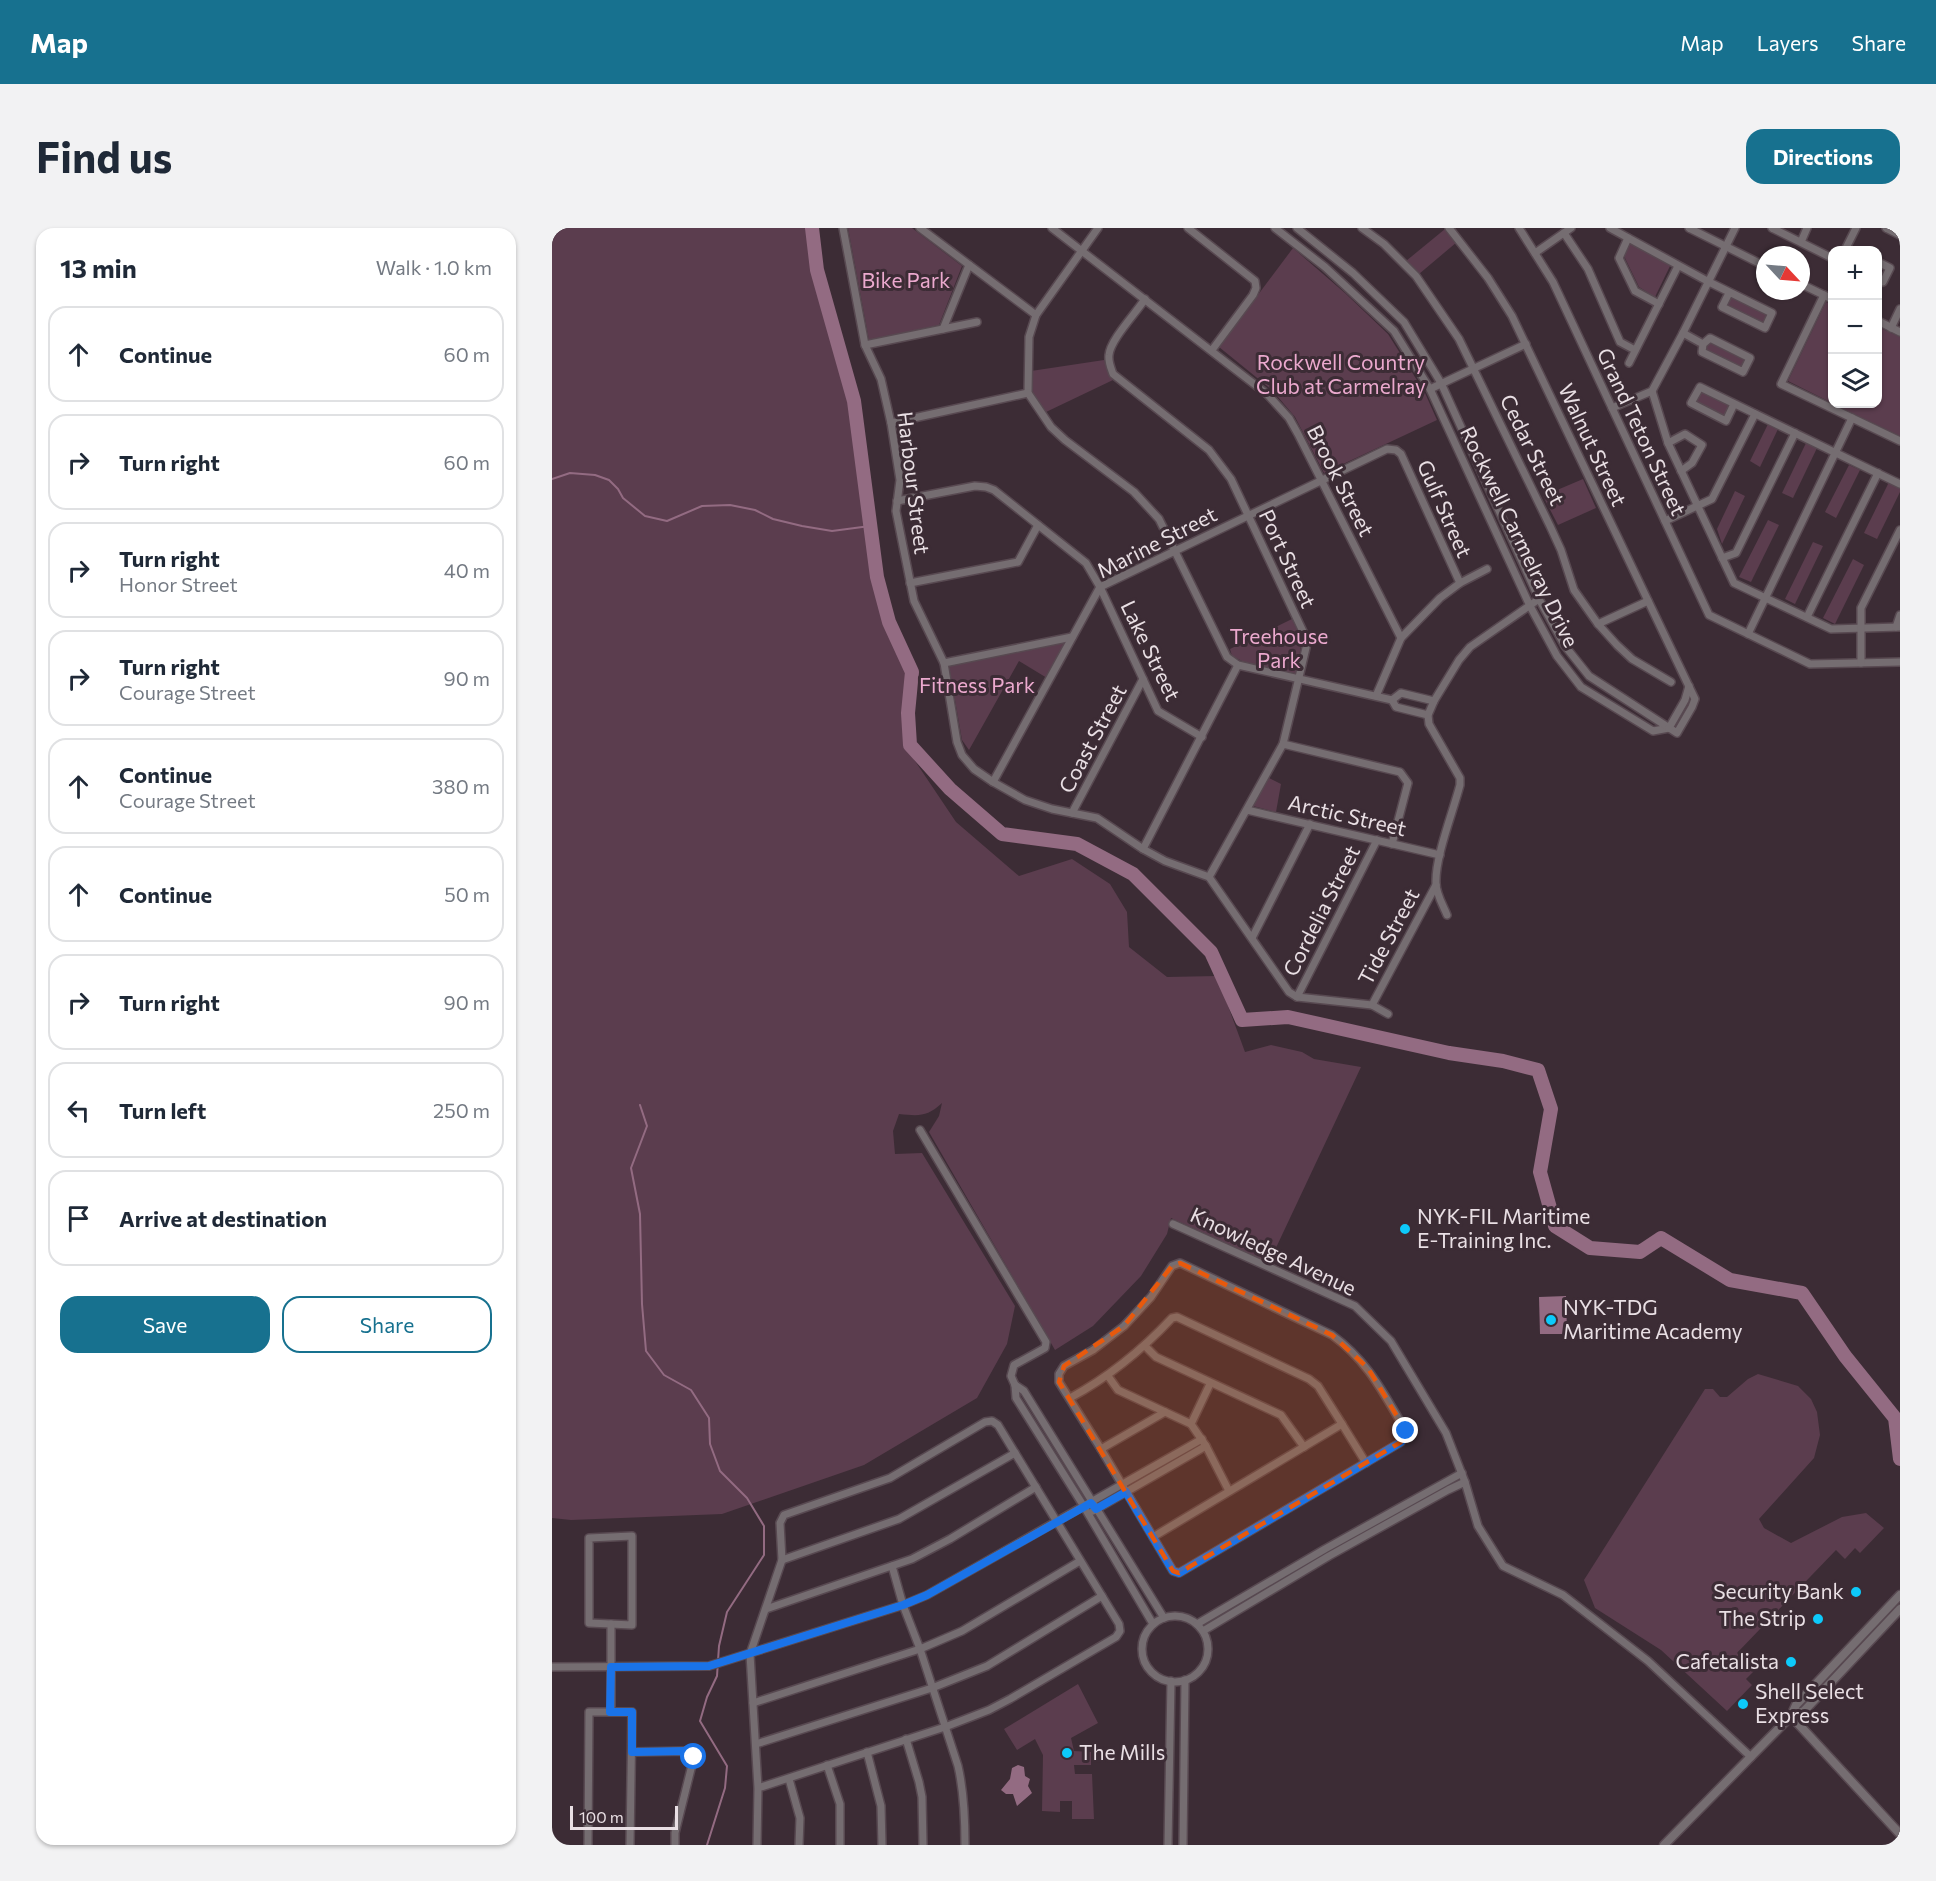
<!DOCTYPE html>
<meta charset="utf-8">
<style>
:root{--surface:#fff;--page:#f2f2f3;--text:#1f2937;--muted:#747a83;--line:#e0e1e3;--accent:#17718f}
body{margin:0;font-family:Commissioner,sans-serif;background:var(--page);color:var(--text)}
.controls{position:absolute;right:18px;top:18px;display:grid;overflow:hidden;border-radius:12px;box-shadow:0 2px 4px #0004}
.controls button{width:54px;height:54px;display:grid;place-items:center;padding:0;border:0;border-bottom:2px solid var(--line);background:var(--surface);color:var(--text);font:30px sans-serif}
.compass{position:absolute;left:1204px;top:18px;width:54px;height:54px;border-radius:50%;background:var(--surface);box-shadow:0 2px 4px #0004;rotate:116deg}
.scale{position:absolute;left:18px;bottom:15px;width:108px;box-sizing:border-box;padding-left:6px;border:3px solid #e9dfe4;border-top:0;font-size:16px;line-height:21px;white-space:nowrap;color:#e9dfe4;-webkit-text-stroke:4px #3c2c35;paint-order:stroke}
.stop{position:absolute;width:18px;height:18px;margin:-14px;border:4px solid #1a73e8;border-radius:50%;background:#fff}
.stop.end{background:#1a73e8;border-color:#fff;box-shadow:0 2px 6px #0008}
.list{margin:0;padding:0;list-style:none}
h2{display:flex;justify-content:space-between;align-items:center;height:78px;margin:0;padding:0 24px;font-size:26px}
h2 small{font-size:20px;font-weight:400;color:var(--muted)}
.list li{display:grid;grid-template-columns:39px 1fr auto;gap:18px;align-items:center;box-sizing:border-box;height:96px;margin:0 12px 12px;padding:0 12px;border:2px solid var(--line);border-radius:18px}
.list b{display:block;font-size:22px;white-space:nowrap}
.list p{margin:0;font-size:20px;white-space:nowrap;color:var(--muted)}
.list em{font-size:20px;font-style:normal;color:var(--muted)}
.actions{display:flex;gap:12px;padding:18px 24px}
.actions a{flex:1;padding:14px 0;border:2px solid var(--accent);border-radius:18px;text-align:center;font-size:21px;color:var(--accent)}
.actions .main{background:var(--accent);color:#fff}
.icon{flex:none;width:33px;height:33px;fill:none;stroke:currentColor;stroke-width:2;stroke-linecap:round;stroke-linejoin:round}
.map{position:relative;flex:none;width:1348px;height:1617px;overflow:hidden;border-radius:18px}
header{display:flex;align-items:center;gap:36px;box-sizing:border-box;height:84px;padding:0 30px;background:var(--accent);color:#fff}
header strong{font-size:28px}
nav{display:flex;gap:33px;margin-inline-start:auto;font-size:21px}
.intro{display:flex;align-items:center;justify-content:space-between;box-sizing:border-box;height:144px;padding:0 36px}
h1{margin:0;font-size:42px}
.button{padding:15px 27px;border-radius:18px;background:var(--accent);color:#fff;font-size:21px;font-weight:700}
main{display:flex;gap:36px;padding:0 36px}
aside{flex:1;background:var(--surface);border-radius:18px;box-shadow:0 2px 4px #0004}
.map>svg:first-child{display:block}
.green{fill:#5b3d4e}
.water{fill:#936b82}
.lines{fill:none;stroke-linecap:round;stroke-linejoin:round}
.stream{stroke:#936b82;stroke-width:2}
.river{stroke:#936b82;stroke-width:14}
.minor-casing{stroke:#584951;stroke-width:10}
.tertiary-casing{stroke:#584951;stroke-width:11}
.minor{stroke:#756d71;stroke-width:7}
.tertiary{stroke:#756d71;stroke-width:8}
.route{stroke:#1a73e8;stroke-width:8}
.marked{fill:#e8590c;fill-opacity:0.2;stroke:#e8590c;stroke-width:4.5;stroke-dasharray:12 8;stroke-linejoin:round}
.poi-dot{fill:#0dcafa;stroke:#3c2c35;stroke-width:2}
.labels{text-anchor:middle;stroke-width:6;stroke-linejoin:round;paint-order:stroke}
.park-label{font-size:21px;fill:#eba9ce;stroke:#3c2c35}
.street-label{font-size:21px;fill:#e9dfe4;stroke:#3c2c35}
.poi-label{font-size:21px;fill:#e9dfe4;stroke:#3c2c35;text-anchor:start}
</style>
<header>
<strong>Map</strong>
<nav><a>Map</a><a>Layers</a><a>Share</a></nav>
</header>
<div class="intro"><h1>Find us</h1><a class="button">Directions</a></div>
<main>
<aside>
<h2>13 min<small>Walk · 1.0 km</small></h2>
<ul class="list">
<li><svg class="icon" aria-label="ahead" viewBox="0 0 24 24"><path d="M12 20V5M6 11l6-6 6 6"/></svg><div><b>Continue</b></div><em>60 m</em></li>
<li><svg class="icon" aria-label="right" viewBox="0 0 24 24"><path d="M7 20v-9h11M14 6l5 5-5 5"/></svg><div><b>Turn right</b></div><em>60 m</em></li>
<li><svg class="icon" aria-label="right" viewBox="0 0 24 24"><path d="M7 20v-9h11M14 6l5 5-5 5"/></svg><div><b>Turn right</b><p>Honor Street</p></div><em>40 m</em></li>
<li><svg class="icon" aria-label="right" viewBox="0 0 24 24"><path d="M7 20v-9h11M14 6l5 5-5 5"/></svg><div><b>Turn right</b><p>Courage Street</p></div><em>90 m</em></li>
<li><svg class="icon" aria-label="ahead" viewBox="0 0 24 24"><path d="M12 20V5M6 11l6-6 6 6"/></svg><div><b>Continue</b><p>Courage Street</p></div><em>380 m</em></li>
<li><svg class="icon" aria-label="ahead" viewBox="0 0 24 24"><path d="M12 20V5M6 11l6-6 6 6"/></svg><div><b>Continue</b></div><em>50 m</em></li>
<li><svg class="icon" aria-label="right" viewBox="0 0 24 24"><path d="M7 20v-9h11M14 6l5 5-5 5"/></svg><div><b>Turn right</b></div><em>90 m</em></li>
<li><svg class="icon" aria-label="left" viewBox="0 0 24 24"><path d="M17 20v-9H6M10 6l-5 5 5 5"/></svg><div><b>Turn left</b></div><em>250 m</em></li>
<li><svg class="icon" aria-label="arrive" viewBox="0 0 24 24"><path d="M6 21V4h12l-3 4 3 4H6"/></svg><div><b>Arrive at destination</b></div></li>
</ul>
<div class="actions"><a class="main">Save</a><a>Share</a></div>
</aside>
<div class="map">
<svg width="1348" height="1617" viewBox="0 0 1348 1617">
<rect width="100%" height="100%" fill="#3c2c35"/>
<g class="green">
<path d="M0,0H260L265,42L302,173L326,349L337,394L360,444L356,485L359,527L404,594L467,648L520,631L558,656L575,684L577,719L615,749L665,748L693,824L719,817L750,824L762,831L809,839L722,1024L716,1034L619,990L615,1006L589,1048L541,1098L503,1122L377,904L387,888L390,875C375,889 367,888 347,886L341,903L343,926L370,925L463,1078L455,1116L425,1170L312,1237L170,1286L19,1292L0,1290Z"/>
<polygon points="296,0 360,0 410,38 387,97 317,112"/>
<polygon points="893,1 905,14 867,46 854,33"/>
<polygon points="1077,13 1119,36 1103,69 1087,59 1071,26"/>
<polygon points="741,20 793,65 836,106 873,165 885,192 772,245 743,189 720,162 667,119"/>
<polygon points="1178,66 1219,86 1213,98 1172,78"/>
<polygon points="1274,74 1280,77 1280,175 1236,153"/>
<polygon points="1326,99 1348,109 1348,208 1281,176 1326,176"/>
<polygon points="1158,111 1196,130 1191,142 1152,124 1152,116"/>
<polygon points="552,132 561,152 494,184 480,165 479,143"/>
<polygon points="1150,162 1179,176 1172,190 1143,175"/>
<polygon points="1216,196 1226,201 1208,239 1198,233"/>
<polygon points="1254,215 1265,220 1241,270 1230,265"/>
<polygon points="1297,237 1308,242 1284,290 1273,284"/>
<polygon points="1031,251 1044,280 1006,297 991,268"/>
<polygon points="1337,254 1348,260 1348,264 1325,311 1312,305"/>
<polygon points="1183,263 1193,268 1170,316 1165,301"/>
<polygon points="1216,292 1227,297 1199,354 1187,349"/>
<polygon points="1261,314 1271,318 1243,376 1233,371"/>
<polygon points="1301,331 1312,337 1283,396 1271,390"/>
<polygon points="740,391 750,412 744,447 690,433 680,428 678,421"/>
<polygon points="516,412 495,450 467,433 417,522 410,512 397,438"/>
<polygon points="717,550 729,556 724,584 701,578"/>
<polygon points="1206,1146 1246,1158 1259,1171 1265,1184 1268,1207 1262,1230 1207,1291 1212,1300 1239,1315 1290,1289 1314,1285 1332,1300 1308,1325 1303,1320 1293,1331 1284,1322 1185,1425 1202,1443 1194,1451 1200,1457 1175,1483 1109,1422 1043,1380 1032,1352 1153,1161 1161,1161 1168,1169 1175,1169 1196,1151"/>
<polygon points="526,1456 546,1495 519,1510 522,1523 539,1524 539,1537 522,1537 523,1546 540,1546 542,1591 520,1591 520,1573 508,1573 508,1584 490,1583 491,1527 483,1511 465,1522 452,1501"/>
</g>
<g class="water">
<polygon points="1014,1068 1015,1106 988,1106 987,1069"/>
<polygon points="466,1537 472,1539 473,1548 478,1551 476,1558 480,1565 465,1578 461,1566 454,1566 449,1562 458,1551 460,1540"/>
</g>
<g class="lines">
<g class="stream">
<polyline points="0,251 18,245 43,247 57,252 66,261 71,270 93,288 115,293 150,278 178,277 203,282 221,291 250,298 280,303 318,298"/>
<polyline points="88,877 95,898 79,940 88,986 90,1076 94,1123 112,1147 139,1162 157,1190 158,1216 168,1243 195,1270 212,1298 212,1327 175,1384 167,1418 165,1448 155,1469 148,1493 175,1538 173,1560 155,1617"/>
</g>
<polyline class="river" points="260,0 265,42 302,173 325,349 337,394 360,444 356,485 358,517 398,561 450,606 525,616 581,646 659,724 690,792 736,789 897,825 951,833 986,842 999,881 988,944 1003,998 1038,1020 1088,1024 1109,1010 1178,1052 1250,1065 1293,1128 1343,1190 1348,1231"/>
<defs>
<g id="minor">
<polyline points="291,0 313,117 329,151 339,195 348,252 344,283 362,373 392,435 405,514 410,527 422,541 441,554 473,572 500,581 545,590 591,621 613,633 657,649 737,764 745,769 820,777 836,786"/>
<polyline points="368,0 484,87"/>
<polyline points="500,0 715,166 737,190 746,206 849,410"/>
<polyline points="546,0 484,87 477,109 476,165 499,199 513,212 582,264 607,291 675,429 686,437 840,472 849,465 882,473"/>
<polyline points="636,0 703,53 704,60 701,67 660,122"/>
<polyline points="723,0 773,39 842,103 878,161 978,378 1005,428 1029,459 1101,503 1117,500"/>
<polyline points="745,0 801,45 852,94 889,155 987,371 1013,418 1037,448 1125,505 1140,479 1143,471 960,88 936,50 897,0"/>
<polyline points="810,0 832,16 864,48 907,111 998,298 1009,322 1022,362 1046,396 1065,417 1080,431 1119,454"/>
<polyline points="967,0 1001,54 1157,387 1258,436 1348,434"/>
<polyline points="1058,0 1157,54 1220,85 1213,100 1170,79 1177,65"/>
<polyline points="1137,0 1213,38"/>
<polyline points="1220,0 1280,30"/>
<polyline points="1334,0 1348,7"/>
<polyline points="1012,5 1036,41 1068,114 1083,122"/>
<polyline points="1076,10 1067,30 1083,63 1107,76"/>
<polyline points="1249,14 1255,0"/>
<polyline points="1293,22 1304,0"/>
<polyline points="983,25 1019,0"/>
<polyline points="1326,34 1338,40 1331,54 1326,52"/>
<polyline points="1249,56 1280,71"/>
<polyline points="1272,67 1229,156 1348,213"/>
<path d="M593,71C584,85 558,112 557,127C556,134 559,140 561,146L657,222L679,251L755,412L754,420L731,516L657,649"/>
<polyline points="1326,93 1348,104"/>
<polyline points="1339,100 1348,81"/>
<polyline points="391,101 417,37"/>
<polyline points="1131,105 1151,116"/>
<polygon points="1158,110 1198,130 1191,144 1150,124 1151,116"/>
<polyline points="313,117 425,94"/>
<polyline points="1077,135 1126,38"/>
<polyline points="878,161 974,116"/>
<polyline points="1100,163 1116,215 1182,355 1279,401 1348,399"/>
<polyline points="1182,176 1174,193 1139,175 1148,159 1348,256"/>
<polyline points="1060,180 1100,163 1131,105 1183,0"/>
<polyline points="339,195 476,165"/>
<polyline points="1116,215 1133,206 1150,217 1140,235 1129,243"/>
<polyline points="345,273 423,258 434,259 442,262 534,335 548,359 606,483 650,509"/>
<polyline points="1113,293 1160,271 1203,186"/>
<polyline points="1170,330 1184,325 1243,205"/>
<polyline points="358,355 466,334 486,297"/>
<polyline points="1255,389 1326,245"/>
<polyline points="1046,396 1096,373"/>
<polyline points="1344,399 1348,387"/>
<polyline points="1196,406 1300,190"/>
<polyline points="392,435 520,409"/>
<polyline points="1309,435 1309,380 1348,302"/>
<polyline points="824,468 849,410 888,370 908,355 935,341"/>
<polyline points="840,472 844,479 876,487"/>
<polyline points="1117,500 1133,472 1137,458"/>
<polyline points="731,516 848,544 856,555 840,616"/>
<polyline points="441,554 548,359 835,221 844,222 849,226 908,355"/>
<polyline points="695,582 888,627"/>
<polyline points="520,585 591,451"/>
<polyline points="591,621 686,437"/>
<path d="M895,687C891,677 884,666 884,655C883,629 901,584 908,557V550L877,496L876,487L882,473L907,432L918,419L987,371"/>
<polyline points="700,710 758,596"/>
<polyline points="745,769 825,612"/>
<polyline points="820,777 884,657"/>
<polyline points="368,902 494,1114 493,1120 462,1137 459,1148 463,1157 464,1170 531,1277 601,1396"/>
<polyline points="621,996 803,1078 839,1113 894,1205 913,1254 926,1298 951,1338 1011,1367 1096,1433 1199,1529"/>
<path d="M628,1035L780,1107C817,1134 831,1165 854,1203L853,1209L849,1214L627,1345L621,1343L549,1221L507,1154V1146L512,1138L541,1122L572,1098L599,1069L620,1038Z"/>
<polyline points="593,1118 604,1129 729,1187 752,1219"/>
<polyline points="556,1148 566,1162 639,1196 654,1218 677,1263"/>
<polyline points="463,1157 472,1163 612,1390"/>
<path d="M518,1170C557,1149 589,1123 620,1090L625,1089L757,1151L766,1158L790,1196L601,1309"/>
<polyline points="639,1196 658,1156"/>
<polyline points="790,1196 814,1235"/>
<polyline points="549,1221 613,1184"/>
<polyline points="541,1283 654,1218"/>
<polygon points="80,1308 80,1397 37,1395 37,1310"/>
<polyline points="230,1332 347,1291 463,1225"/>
<path d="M340,1338L351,1377L368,1421L406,1538C412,1564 413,1590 413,1617"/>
<polyline points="214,1381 360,1331 398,1311 484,1259"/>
<circle cx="623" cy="1421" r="33"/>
<polyline points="645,1396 773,1321 910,1245"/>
<polyline points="651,1403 777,1328 896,1262 913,1254"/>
<polyline points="0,1439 157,1438 351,1377 375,1367 650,1211"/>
<polyline points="201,1475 368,1421 410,1403 528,1333"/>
<polyline points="59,1484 59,1396"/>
<polyline points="354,1511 367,1554 370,1569 371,1617"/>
<polyline points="204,1516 380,1460 435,1438 550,1368"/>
<polyline points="80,1524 136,1523 140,1525 142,1529 123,1605 123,1617"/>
<polyline points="315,1524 329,1578 330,1617"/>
<polyline points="275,1537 288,1576 288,1617"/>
<polyline points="237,1551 248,1590 247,1617"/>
<polyline points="36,1617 37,1484 80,1484 78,1617"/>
<polyline points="205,1617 206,1560 198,1426 230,1332 228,1295 232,1287 338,1250 433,1194 440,1193 446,1197 567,1396 568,1403 564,1409 458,1471 437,1482 393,1499 206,1560"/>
<polyline points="616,1617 619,1453"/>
<polyline points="631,1617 633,1452"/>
</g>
<g id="tertiary">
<polyline points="1239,1488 1348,1606"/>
<polyline points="1239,1488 1252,1483 1348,1381"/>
<polyline points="1112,1617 1239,1488 1244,1477 1348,1367"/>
</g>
</defs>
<use href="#minor" class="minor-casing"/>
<use href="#tertiary" class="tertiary-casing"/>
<use href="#minor" class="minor"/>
<use href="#tertiary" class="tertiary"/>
</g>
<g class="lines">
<polyline class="route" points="142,1529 140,1525 136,1523 80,1524 80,1484 58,1484 59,1439 157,1438 351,1377 375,1367 539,1275 544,1281 574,1264 621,1343 627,1345 849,1214 853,1209 854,1203"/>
</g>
<path class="marked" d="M628,1035L780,1107L816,1140L854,1203L849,1214L627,1345L621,1343L507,1154L512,1138L572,1098L620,1038Z"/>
<g class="poi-dot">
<circle cx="853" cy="1001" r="6"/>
<circle cx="999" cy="1092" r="6"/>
<circle cx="1304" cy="1364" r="6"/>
<circle cx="1266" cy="1391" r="6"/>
<circle cx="1239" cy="1434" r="6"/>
<circle cx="1191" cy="1476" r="6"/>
<circle cx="515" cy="1525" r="6"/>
</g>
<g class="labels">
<g class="park-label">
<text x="354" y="60">Bike Park</text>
<text x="789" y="142">Rockwell Country<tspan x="789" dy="24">Club at Carmelray</tspan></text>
<text x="727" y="416">Treehouse<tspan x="727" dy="24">Park</tspan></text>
<text x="425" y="465">Fitness Park</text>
</g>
<g class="street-label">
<text transform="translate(1089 204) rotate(65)" y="7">Grand Teton Street</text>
<text transform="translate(1040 217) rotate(65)" y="7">Walnut Street</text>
<text transform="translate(980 222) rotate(64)" y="7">Cedar Street</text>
<text transform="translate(788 253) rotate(63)" y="7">Brook Street</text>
<text transform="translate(361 255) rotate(83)" y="7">Harbour Street</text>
<text transform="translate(892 281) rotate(66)" y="7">Gulf Street</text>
<text transform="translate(967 309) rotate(64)" y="7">Rockwell Carmelray Drive</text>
<text transform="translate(605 315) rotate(-27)" y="7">Marine Street</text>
<text transform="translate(735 331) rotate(65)" y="7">Port Street</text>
<text transform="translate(598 423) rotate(64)" y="7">Lake Street</text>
<text transform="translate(541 511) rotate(-62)" y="7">Coast Street</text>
<text transform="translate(795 588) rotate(13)" y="7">Arctic Street</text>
<text transform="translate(770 683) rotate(-63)" y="7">Cordelia Street</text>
<text transform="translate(837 709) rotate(-62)" y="7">Tide Street</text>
<text transform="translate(721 1024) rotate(25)" y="7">Knowledge Avenue</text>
</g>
<g class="poi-label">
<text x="865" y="996">NYK-FIL Maritime<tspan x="865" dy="24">E-Training Inc.</tspan></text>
<text x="1011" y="1087">NYK-TDG<tspan x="1011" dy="24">Maritime Academy</tspan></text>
<text x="1292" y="1371" text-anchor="end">Security Bank</text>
<text x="1254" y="1398" text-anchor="end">The Strip</text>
<text x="1227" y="1441" text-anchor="end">Cafetalista</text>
<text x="1203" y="1471">Shell Select<tspan x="1203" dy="24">Express</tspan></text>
<text x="527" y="1532">The Mills</text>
</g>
</g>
</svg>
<div class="controls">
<button>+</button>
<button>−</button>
<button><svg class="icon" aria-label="layers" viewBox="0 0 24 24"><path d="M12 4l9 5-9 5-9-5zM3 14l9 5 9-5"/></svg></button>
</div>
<svg class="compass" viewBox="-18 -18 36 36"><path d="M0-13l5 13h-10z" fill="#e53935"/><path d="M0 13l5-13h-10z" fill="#747a83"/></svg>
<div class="scale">100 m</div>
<div class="stop" style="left:142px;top:1529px"></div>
<div class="stop end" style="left:854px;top:1203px"></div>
</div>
</main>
